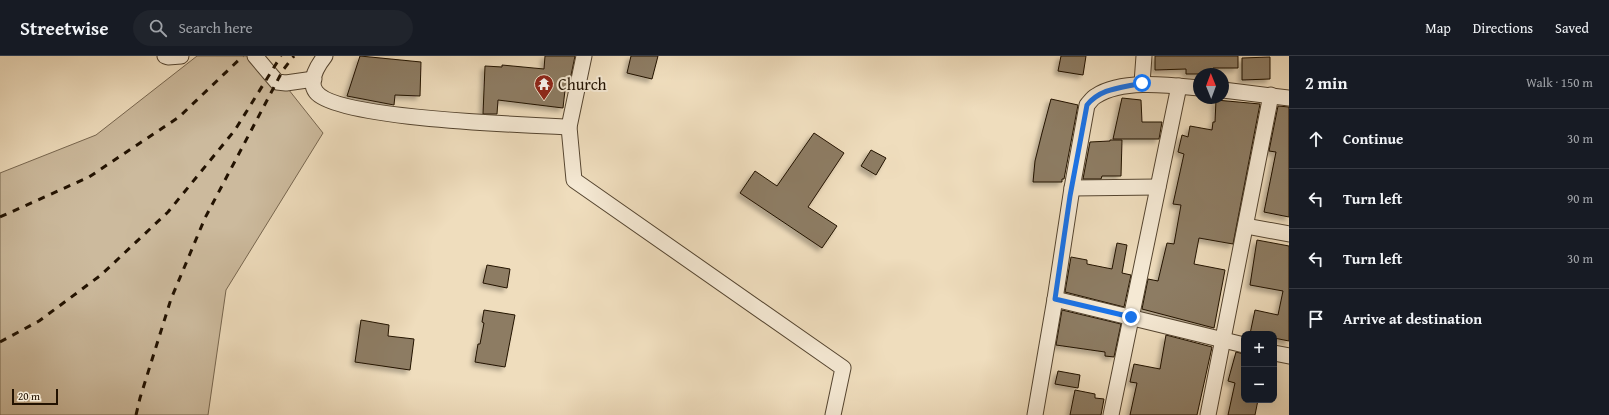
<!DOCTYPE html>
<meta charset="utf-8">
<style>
:root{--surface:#171b24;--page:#20242c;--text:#f1f3f6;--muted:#9ea1a6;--line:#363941}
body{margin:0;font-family:"Gentium Book Plus",serif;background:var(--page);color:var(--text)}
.controls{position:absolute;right:12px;bottom:12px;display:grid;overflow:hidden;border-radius:8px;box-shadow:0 4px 16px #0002}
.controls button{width:36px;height:36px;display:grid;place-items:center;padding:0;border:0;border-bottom:1px solid var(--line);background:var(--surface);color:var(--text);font:20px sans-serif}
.compass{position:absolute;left:1193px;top:12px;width:36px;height:36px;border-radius:50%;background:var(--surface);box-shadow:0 4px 16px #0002;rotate:359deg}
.scale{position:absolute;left:12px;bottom:10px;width:46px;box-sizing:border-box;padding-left:4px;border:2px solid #221201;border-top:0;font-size:11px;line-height:14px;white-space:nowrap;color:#221201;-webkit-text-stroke:3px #f5e9d4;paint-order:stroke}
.stop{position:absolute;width:12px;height:12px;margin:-9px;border:3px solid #1a73e8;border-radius:50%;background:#fff}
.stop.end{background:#1a73e8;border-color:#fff;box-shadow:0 1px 4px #0008}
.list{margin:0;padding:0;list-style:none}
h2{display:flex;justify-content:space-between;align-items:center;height:52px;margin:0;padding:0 16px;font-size:17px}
h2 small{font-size:13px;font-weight:400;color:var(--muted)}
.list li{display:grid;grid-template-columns:26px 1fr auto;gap:12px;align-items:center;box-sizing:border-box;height:60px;padding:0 16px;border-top:1px solid var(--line)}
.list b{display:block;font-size:15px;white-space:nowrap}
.list em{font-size:13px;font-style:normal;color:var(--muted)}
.icon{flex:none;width:22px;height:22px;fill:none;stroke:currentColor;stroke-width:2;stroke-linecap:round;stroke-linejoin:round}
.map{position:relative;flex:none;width:1289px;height:359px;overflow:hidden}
header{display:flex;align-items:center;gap:24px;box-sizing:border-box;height:56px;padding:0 20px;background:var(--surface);border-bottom:1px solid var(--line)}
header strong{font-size:19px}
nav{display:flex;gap:22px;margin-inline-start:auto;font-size:14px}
.search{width:280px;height:36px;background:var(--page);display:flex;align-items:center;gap:10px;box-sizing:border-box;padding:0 14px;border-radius:22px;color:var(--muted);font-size:15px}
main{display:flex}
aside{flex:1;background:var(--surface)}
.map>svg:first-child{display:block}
.green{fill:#ccba9d;stroke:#77664f}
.building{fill:#8d7c63;stroke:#221201;filter:url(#shadow)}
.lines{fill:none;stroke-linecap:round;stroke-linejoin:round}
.minor-casing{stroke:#554530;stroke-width:17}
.minor{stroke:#f5e9d4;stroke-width:15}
.rail{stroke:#221201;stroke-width:3;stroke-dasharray:7 7;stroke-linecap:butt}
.route{stroke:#1a73e8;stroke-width:5}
.labels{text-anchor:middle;stroke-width:4;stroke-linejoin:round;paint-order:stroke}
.poi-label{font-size:16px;fill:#221201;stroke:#f5e9d4;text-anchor:start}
</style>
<header>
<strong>Streetwise</strong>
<div class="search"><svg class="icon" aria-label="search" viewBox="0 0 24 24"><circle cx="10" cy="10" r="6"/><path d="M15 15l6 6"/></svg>Search here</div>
<nav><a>Map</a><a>Directions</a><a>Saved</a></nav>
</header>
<main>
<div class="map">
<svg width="1289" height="359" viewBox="0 0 1289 359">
<defs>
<filter id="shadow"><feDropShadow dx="-3.5" dy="3.5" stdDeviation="2" flood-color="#0004"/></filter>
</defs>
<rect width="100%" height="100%" fill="#efddbd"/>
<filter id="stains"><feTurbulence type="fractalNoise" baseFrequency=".005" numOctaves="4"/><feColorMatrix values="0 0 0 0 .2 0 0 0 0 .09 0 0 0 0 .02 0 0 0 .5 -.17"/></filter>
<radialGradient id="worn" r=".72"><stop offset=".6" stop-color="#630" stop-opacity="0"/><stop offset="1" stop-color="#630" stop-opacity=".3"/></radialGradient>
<polygon class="green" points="197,0 262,0 323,77 226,234 208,359 0,359 0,117 96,79"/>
<g class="building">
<polygon points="360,0 421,6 420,40 395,39 394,49 347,40"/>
<polygon points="545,0 575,0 568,34 565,34 563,52 498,44 497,58 483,58 485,10 502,11 502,9 544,13"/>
<polygon points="631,0 658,0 652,23 627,17"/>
<polygon points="1061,0 1086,0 1083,19 1058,15"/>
<polygon points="1155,0 1238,0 1238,12 1213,12 1213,18 1186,18 1186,13 1155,14"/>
<polygon points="1270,1 1270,23 1242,24 1242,2"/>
<polygon points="1122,42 1141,44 1142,66 1162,66 1159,83 1113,83"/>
<polygon points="1051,43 1078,49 1064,123 1062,123 1062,126 1033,126 1035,105 1042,77"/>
<polygon points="1216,44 1260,48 1233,188 1199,182 1194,208 1225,214 1214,272 1142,253 1148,223 1158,225 1167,187 1174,188 1181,149 1173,148 1184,98 1178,96 1182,79 1188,81 1190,70 1212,74 1213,66 1215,66"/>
<polygon points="1278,50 1289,51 1289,161 1264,156 1276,96 1269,95"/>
<polygon points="814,77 844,97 808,151 837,170 822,192 740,137 755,115 777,130"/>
<polygon points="1110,84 1122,84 1121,120 1102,120 1101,123 1083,123 1090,86 1110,85"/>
<polygon points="871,94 886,102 876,119 861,110"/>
<polygon points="1257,184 1289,190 1289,285 1274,282 1274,278 1250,278 1255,254 1278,259 1283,235 1250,229"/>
<polygon points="1117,187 1127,189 1122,217 1131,219 1124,251 1065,236 1071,201 1087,204 1087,208 1112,213"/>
<polygon points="487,209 510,213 507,232 483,227"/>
<polygon points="484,254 515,259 505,311 475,306 478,288 480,288 484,267 482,266"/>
<polygon points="1062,254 1121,268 1114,301 1105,300 1105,296 1056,289"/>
<polygon points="361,264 389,269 388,280 414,283 410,314 355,306"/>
<polygon points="1166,279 1212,291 1197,359 1130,359 1137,327 1130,326 1134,308 1160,313"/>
<polygon points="1236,296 1244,298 1244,344 1258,344 1255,359 1228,359 1235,327 1228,325"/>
<polygon points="1058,315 1080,319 1078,332 1055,328"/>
<polygon points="1075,334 1095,338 1095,342 1104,343 1101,359 1070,359"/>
</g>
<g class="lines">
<defs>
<g id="minor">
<polyline points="165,0 168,1 181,0"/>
<polyline points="255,0 277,26 286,27 314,23"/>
<path d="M325,0C318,9 308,25 316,36C336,63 529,69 569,71"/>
<polyline points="584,0 569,71 574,124 843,312 833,359"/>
<polyline points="1142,27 1144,0"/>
<polyline points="1223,34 1289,42"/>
<polyline points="1072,132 1158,131"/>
<polyline points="1246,170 1289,178"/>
<path d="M1055,243L1072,132L1087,49C1090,46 1092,42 1096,40C1122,23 1169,29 1199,32"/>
<polyline points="1274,297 1289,300"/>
<polyline points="1035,359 1055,243 1244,289"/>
<polyline points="1111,359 1179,30"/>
<polyline points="1208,359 1271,39"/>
</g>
</defs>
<use href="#minor" class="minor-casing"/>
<use href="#minor" class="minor"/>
<g class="rail">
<polyline points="0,161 89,121 179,61 243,0"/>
<polyline points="0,286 39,265 101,219 168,156 235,74 281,0"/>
<polyline points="136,359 140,342 171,243 205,162 283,14 294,0"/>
</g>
</g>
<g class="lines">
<path class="route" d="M1131,261L1055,243L1070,140L1087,49C1101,32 1121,32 1142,27"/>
</g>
<defs>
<symbol id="temple-pin" viewBox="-11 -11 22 30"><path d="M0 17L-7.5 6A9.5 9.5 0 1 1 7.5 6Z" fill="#8f2418" stroke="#f5e9d4"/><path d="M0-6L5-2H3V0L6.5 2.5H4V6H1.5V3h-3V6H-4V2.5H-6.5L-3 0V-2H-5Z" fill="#fff"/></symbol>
</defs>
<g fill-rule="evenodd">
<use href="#temple-pin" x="533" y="17" width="22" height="30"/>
</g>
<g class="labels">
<g class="poi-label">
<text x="558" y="34">Church</text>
</g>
</g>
<rect width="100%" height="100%" filter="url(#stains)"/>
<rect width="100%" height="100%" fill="url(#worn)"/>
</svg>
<div class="controls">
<button>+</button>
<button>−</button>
</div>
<svg class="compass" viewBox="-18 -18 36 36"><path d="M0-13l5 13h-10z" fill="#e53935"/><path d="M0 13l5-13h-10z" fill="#9ea1a6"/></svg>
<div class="scale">20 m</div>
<div class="stop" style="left:1142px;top:27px"></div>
<div class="stop end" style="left:1131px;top:261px"></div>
</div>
<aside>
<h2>2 min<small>Walk · 150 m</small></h2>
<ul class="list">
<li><svg class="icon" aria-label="ahead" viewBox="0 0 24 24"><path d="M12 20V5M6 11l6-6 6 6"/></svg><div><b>Continue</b></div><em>30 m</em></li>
<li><svg class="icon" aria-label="left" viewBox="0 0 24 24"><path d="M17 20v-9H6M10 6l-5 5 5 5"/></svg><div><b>Turn left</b></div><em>90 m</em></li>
<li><svg class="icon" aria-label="left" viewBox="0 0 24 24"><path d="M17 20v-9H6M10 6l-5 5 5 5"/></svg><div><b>Turn left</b></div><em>30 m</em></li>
<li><svg class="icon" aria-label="arrive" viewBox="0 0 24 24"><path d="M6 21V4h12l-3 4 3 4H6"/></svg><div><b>Arrive at destination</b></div></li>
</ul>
</aside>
</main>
